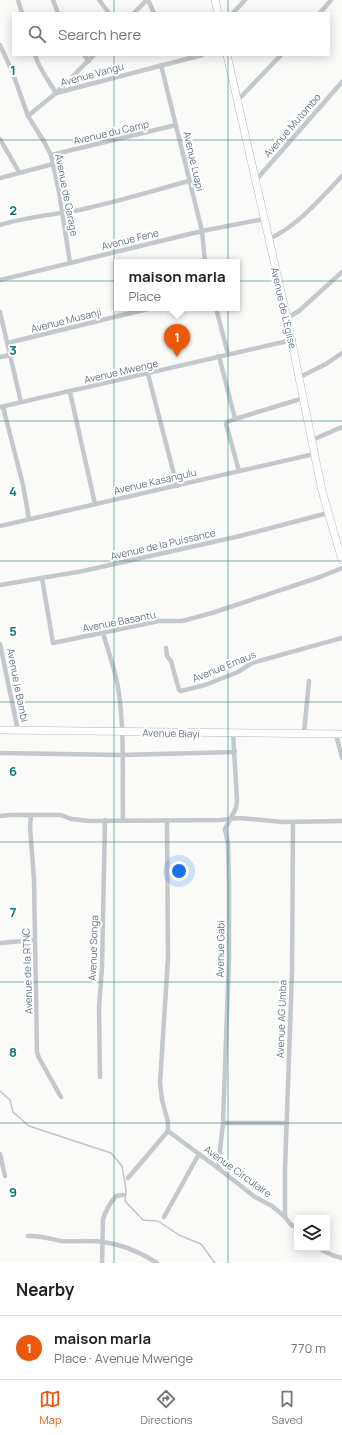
<!DOCTYPE html>
<meta charset="utf-8">
<style>
:root{--surface:#fff;--page:#f6f6f6;--text:#222;--muted:#767676;--line:#e0e0e0;--accent:#ea580c}
body{margin:0;font-family:Manrope,sans-serif;background:var(--page);color:var(--text)}
.controls{position:absolute;right:12px;bottom:12px;display:grid;overflow:hidden;border-radius:0px;box-shadow:0 2px 10px #0003}
.controls button{width:36px;height:36px;display:grid;place-items:center;padding:0;border:0;border-bottom:1px solid var(--line);background:var(--surface);color:var(--text);font:20px sans-serif}
.you{position:absolute;left:179px;top:871px;width:14px;height:14px;margin:-10px;border:3px solid #fff;border-radius:50%;background:#1a73e8;box-shadow:0 0 0 6px #1a73e833}
.badge{display:grid;place-items:center;width:26px;height:26px;border-radius:50%;background:var(--accent);color:#fff;font-size:13px;font-weight:700}
.pin{position:absolute;translate:-50% -33px;filter:drop-shadow(0 1px 2px #0008)}
.pin::after{content:'';position:absolute;top:21px;width:14px;height:12px;background:inherit;clip-path:polygon(0 0,100% 0,50% 100%)}
.popup{position:absolute;left:114px;top:259px;width:126px;height:52px;box-sizing:border-box;display:grid;place-content:center;border-radius:0px;background:var(--surface);filter:drop-shadow(0 1px 3px #0005);font-size:13px;white-space:nowrap;color:var(--muted)}
.popup b{font-size:15px;color:var(--text)}
.popup::after{content:'';position:absolute;left:50%;top:100%;margin-left:-8px;border:8px solid transparent;border-top-color:var(--surface)}
.list{margin:0;padding:0;list-style:none}
h2{display:flex;justify-content:space-between;align-items:center;height:52px;margin:0;padding:0 16px;font-size:17px}
h2 small{font-size:13px;font-weight:400;color:var(--muted)}
.list li{display:grid;grid-template-columns:26px 1fr auto;gap:12px;align-items:center;box-sizing:border-box;height:64px;padding:0 16px;border-top:1px solid var(--line)}
.list b{display:block;font-size:15px;white-space:nowrap}
.list p{margin:0;font-size:13px;white-space:nowrap;color:var(--muted)}
.list em{font-size:13px;font-style:normal;color:var(--muted)}
.icon{flex:none;width:22px;height:22px;fill:none;stroke:currentColor;stroke-width:2;stroke-linecap:round;stroke-linejoin:round}
.map{position:relative;flex:none;width:342px;height:1263px;overflow:hidden}
.search{position:absolute;background:var(--surface);box-shadow:0 2px 10px #0003;left:12px;right:12px;top:12px;height:44px;display:flex;align-items:center;gap:10px;box-sizing:border-box;padding:0 14px;border-radius:0px;color:var(--muted);font-size:15px}
.sheet{height:116px;background:var(--surface)}
nav{display:flex;justify-content:space-around;align-items:center;box-sizing:border-box;height:56px;border-top:1px solid var(--line);background:var(--surface);font-size:11px;color:var(--muted)}
nav a{display:grid;justify-items:center;gap:2px}
nav .on{color:var(--accent)}
.map>svg:first-child{display:block}
.lines{fill:none;stroke-linecap:round;stroke-linejoin:round}
.stream{stroke:#bbc7cb;stroke-width:1.5}
.secondary-casing{stroke:#b3babf;stroke-width:8}
.street{stroke:#c3c8cc;stroke-width:4.5}
.secondary{stroke:#fff;stroke-width:7}
.grid{fill:none;stroke:#0f766e;stroke-width:1;stroke-opacity:0.55}
.labels{text-anchor:middle;stroke-width:4;stroke-linejoin:round;paint-order:stroke}
.street-label{font-size:10px;fill:#657683;stroke:#fff}
.grid-label{font-size:13px;text-anchor:middle;font-weight:bold;fill:#0f766e;stroke:#fff;stroke-width:4;stroke-linejoin:round;paint-order:stroke}
</style>
<div class="map">
<svg width="342" height="1263" viewBox="0 0 342 1263">
<rect width="100%" height="100%" fill="#fafaf8"/>
<g class="lines">
<polyline class="stream" points="0,1091 10,1100 13,1112 29,1126 111,1153 122,1166 126,1190 125,1201 143,1220 158,1221 179,1235 201,1244 215,1263"/>
<defs>
<g id="secondary">
<polyline points="215,0 218,13"/>
<polyline points="227,55 287,318 322,491 342,560"/>
<polyline points="0,730 342,734"/>
</g>
</defs>
<use href="#secondary" class="secondary-casing"/>
<g class="street">
<polyline points="18,0 22,13"/>
<polyline points="53,0 58,13"/>
<polyline points="99,0 109,13"/>
<polyline points="148,0 154,13"/>
<polyline points="134,13 147,0"/>
<polyline points="233,13 245,0"/>
<polyline points="320,13 331,0"/>
<polyline points="0,45 12,71 28,116 43,140 51,155 59,192 70,263"/>
<path d="M35,55C39,69 49,81 56,93L202,55"/>
<polyline points="84,55 89,61"/>
<polyline points="161,65 202,231 205,262"/>
<polyline points="238,100 281,55"/>
<polyline points="28,116 56,93 94,55"/>
<polyline points="0,139 19,172"/>
<polyline points="51,155 176,125"/>
<polyline points="0,178 53,164"/>
<polyline points="256,180 342,82"/>
<path d="M0,225C25,217 53,215 79,210C116,202 152,191 189,181"/>
<path d="M269,239C298,226 320,199 342,176"/>
<polyline points="0,280 202,231 264,219"/>
<polyline points="216,308 228,354"/>
<polyline points="0,312 21,402"/>
<polyline points="287,318 299,311 342,272"/>
<polyline points="7,343 152,308"/>
<polyline points="219,356 235,419 227,422 226,424 239,471"/>
<polyline points="0,357 10,355"/>
<polyline points="148,374 177,486"/>
<polyline points="300,377 326,364 342,353"/>
<polyline points="70,392 95,504"/>
<polyline points="0,407 292,340"/>
<polyline points="3,407 23,485 29,519"/>
<polyline points="235,419 304,398"/>
<polyline points="312,440 342,427"/>
<polyline points="0,526 314,454"/>
<polyline points="42,578 53,643 159,621 182,621 212,613 320,577 342,568"/>
<polyline points="0,585 83,571 240,536 328,513"/>
<path d="M103,633C108,651 115,669 118,687C125,731 122,776 123,820"/>
<polyline points="0,644 18,731"/>
<polyline points="166,648 167,656 171,661 179,690 181,691 205,685 238,672 252,663 342,638"/>
<polyline points="304,733 309,681"/>
<polyline points="336,734 342,758"/>
<polyline points="0,753 122,755 235,752"/>
<polyline points="31,815 30,827 34,879 37,1052 39,1058 61,1097"/>
<polyline points="0,816 11,815 61,815 71,819 90,821 220,820 240,818 283,822 342,821"/>
<polyline points="0,943 35,940"/>
<polyline points="100,1077 99,1007 102,967 105,820"/>
<polyline points="223,1123 287,1123"/>
<polyline points="168,1131 218,1168 255,1197 272,1206 285,1217 291,1225 297,1227"/>
<polyline points="0,1154 5,1176"/>
<polyline points="218,1168 223,1123 229,959 229,885 228,844 225,829 236,808 237,800 233,733"/>
<polyline points="128,1178 168,1131 168,1122 162,1100 160,1083 168,958 167,821"/>
<polyline points="164,1217 199,1154"/>
<polyline points="285,1217 285,1169 292,972 293,822"/>
<path d="M28,1236C40,1235 50,1239 61,1241C75,1242 89,1240 102,1242C122,1244 140,1252 157,1263"/>
<polyline points="318,1248 332,1255 342,1258"/>
<path d="M102,1263L103,1219C106,1210 110,1203 116,1196L123,1195"/>
</g>
<use href="#secondary" class="secondary"/>
</g>
<path class="grid" d="M114,0V13M228,0V13M114,55V1263M228,55V1263M0,140H342M0,281H342M0,421H342M0,561H342M0,702H342M0,842H342M0,982H342M0,1123H342"/>
<g class="labels">
<g class="street-label">
<text transform="translate(92 74) rotate(-15)" y="4">Avenue Vangu</text>
<text transform="translate(292 125) rotate(-49)" y="4">Avenue Mutombo</text>
<text transform="translate(111 132) rotate(-13)" y="4">Avenue du Camp</text>
<text transform="translate(194 161) rotate(77)" y="4">Avenue Luapi</text>
<text transform="translate(67 195) rotate(79)" y="4">Avenue de Garage</text>
<text transform="translate(130 239) rotate(-14)" y="4">Avenue Fene</text>
<text transform="translate(284 308) rotate(77)" y="4">Avenue de L'Eglise</text>
<text transform="translate(66 320) rotate(-14)" y="4">Avenue Musanji</text>
<text transform="translate(121 371) rotate(-13)" y="4">Avenue Mwenge</text>
<text transform="translate(155 481) rotate(-13)" y="4">Avenue Kasangulu</text>
<text transform="translate(163 544) rotate(-13)" y="4">Avenue de la Puissance</text>
<text transform="translate(119 621) rotate(-11)" y="4">Avenue Basantu</text>
<text transform="translate(224 666) rotate(-22)" y="4">Avenue Emaus</text>
<text transform="translate(18 685) rotate(79)" y="4">Avenue le Bambi</text>
<text transform="translate(171 733) rotate(1)" y="4">Avenue Biayi</text>
<text transform="translate(93 948) rotate(-88)" y="4">Avenue Songa</text>
<text transform="translate(220 949) rotate(-89)" y="4">Avenue Gabi</text>
<text transform="translate(27 971) rotate(-92)" y="4">Avenue de la RTNC</text>
<text transform="translate(281 1019) rotate(-88)" y="4">Avenue AG Umba</text>
<text transform="translate(238 1171) rotate(36)" y="4">Avenue Circulaire</text>
</g>
</g>
<g class="grid-label">
<text x="13" y="75">1</text>
<text x="13" y="215">2</text>
<text x="13" y="355">3</text>
<text x="13" y="496">4</text>
<text x="13" y="636">5</text>
<text x="13" y="776">6</text>
<text x="13" y="917">7</text>
<text x="13" y="1057">8</text>
<text x="13" y="1197">9</text>
</g>
</svg>
<div class="controls">
<button><svg class="icon" aria-label="layers" viewBox="0 0 24 24"><path d="M12 4l9 5-9 5-9-5zM3 14l9 5 9-5"/></svg></button>
</div>
<div class="you"></div>
<div class="pin badge" style="left:177px;top:357px">1</div>
<div class="popup"><b>maison marla</b>Place</div>
<div class="search"><svg class="icon" aria-label="search" viewBox="0 0 24 24"><circle cx="10" cy="10" r="6"/><path d="M15 15l6 6"/></svg>Search here</div>
</div>
<section class="sheet">
<h2>Nearby<small></small></h2>
<ul class="list">
<li><span class="badge">1</span><div><b>maison marla</b><p>Place · Avenue Mwenge</p></div><em>770 m</em></li>
</ul>
</section>
<nav>
<a class="on"><svg class="icon" aria-label="map" viewBox="0 0 24 24"><path d="M3 6l6-2 6 2 6-2v14l-6 2-6-2-6 2zM9 4v14M15 6v14"/></svg>Map</a>
<a><svg class="icon" aria-label="directions" viewBox="0 0 24 24"><path d="M12 3l9 9-9 9-9-9zM9 14v-3h6M13 9l2 2-2 2"/></svg>Directions</a>
<a><svg class="icon" aria-label="saved" viewBox="0 0 24 24"><path d="M7 4h10v16l-5-4-5 4z"/></svg>Saved</a>
</nav>
